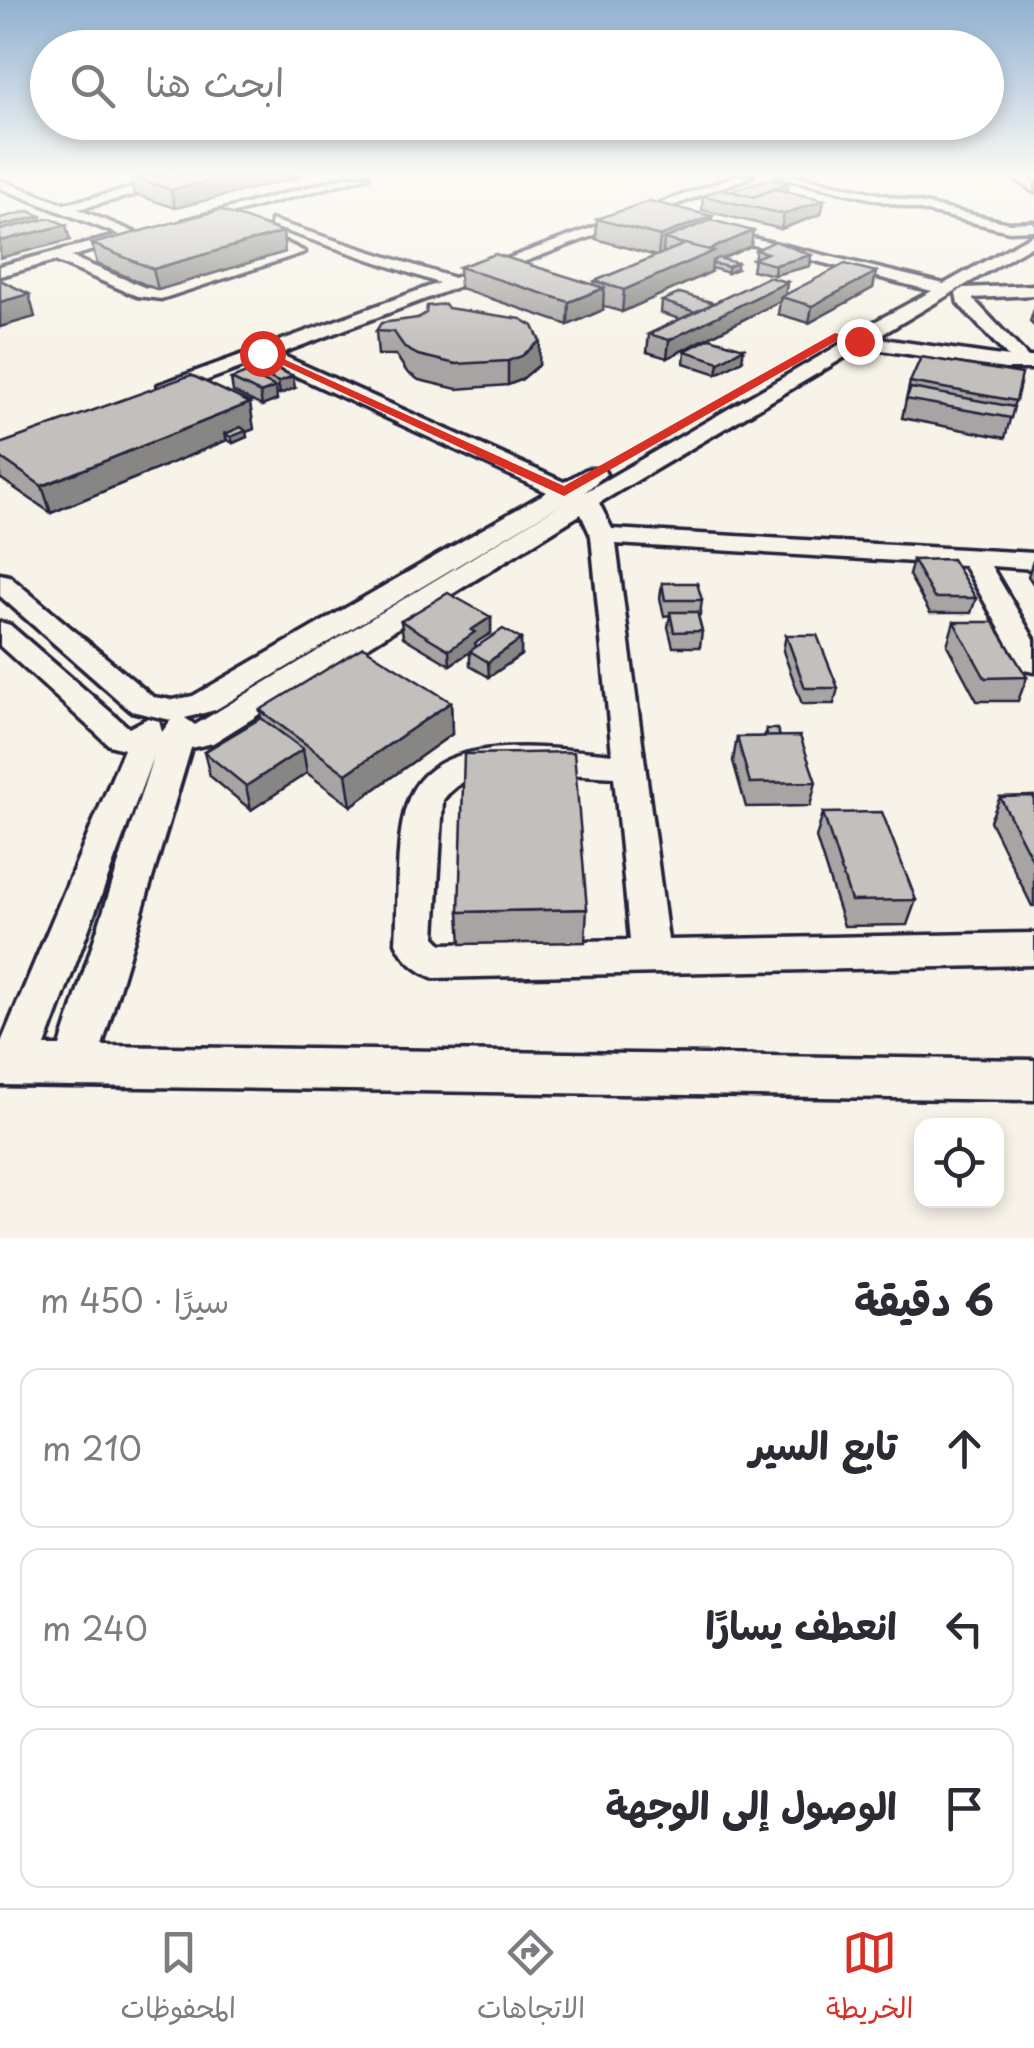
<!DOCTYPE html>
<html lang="ar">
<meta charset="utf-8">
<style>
:root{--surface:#fff;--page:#f2f2f3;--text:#2b2b33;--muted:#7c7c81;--line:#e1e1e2;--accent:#d93025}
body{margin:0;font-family:"Playpen Sans","Playpen Sans Arabic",sans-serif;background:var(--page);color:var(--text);direction:rtl}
.controls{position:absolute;right:30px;bottom:30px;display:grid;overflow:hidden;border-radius:20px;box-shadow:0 5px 15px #0003}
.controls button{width:90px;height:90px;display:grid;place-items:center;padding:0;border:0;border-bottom:2px solid var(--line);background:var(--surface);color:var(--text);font:50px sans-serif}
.stop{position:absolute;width:30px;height:30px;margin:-22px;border:8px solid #d93025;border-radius:50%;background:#fff}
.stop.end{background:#d93025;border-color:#fff;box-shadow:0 2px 10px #0008}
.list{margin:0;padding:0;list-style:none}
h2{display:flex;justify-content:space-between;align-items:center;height:130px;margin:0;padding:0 40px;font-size:42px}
h2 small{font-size:32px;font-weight:400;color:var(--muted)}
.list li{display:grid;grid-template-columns:65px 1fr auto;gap:30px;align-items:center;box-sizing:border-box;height:160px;margin:0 20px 20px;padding:0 20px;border:2px solid var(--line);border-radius:20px}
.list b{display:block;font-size:38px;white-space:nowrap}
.list em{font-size:32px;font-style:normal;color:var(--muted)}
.icon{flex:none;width:55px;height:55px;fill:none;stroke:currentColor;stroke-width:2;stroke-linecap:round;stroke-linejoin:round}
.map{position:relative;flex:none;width:1034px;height:1238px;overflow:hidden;direction:ltr}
.search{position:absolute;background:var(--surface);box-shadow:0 5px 15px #0003;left:30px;right:30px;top:30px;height:110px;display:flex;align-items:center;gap:25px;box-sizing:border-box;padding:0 35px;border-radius:55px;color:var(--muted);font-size:38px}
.sheet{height:670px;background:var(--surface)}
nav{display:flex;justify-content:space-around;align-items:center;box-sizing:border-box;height:140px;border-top:2px solid var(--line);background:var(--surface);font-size:28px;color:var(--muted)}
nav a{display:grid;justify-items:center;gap:5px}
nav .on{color:var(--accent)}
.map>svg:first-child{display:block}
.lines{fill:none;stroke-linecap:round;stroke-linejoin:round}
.minor-casing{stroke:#22223b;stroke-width:7}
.minor{fill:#f7f3e8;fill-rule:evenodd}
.wall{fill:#a7a4a3;stroke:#22223b;stroke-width:2.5}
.shaded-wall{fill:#888684;stroke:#22223b;stroke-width:2.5}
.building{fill:#c2bfbd;stroke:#22223b;stroke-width:2.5}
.route{fill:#d93025}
</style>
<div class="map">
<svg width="1034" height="1238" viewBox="0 0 1034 1238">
<rect width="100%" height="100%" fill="#f7f3e8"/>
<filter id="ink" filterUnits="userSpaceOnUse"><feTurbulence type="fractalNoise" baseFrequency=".01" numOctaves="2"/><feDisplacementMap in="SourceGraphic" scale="20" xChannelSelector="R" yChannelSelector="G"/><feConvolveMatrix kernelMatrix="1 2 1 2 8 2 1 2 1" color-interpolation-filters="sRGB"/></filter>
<g filter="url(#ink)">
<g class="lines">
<defs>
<g id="minor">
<polygon points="188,176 209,176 78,209 141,235 71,257 146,288 160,289 284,251 247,235 247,229 257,229 305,252 161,299 137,296 55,261 0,276 0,266 120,235 0,188 0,180 64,204"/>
<polygon points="349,176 369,176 190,225 183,221"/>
<path d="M735,176H752L279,354L564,482L587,469H603L606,474L585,492L846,341L848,336L932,291L711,234V228L944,284L1034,234V244L876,338L1008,357L958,303L956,293L964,288L1034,285V295L972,298L1028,357H1034V369H1005L862,347L599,503L612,529L1034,553V569L991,566L1034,639V672L1024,670L1019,663L964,565L616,544L668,940L1034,933V965L434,978C416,971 404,960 396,943C399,901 394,834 410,796C439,730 555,749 612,754L591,536L581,514L213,743L191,748L102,1046L1034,1060V1100L0,1085V1045L124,749L109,745L0,646V622L10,625L129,728L148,718L159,721L162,732L171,720L131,711L0,596V574L9,576L153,697L173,700L193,696L547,492L262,360L172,393H158V385L439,283L271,226V220L454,278ZM566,501L195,725L185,718L215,710ZM154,754L60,1046H45ZM519,771L614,777L630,940L442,944L435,937L443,800C462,774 488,773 519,771Z"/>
<polygon points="776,176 798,176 1009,223 1034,222 1034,230 1009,231"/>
<polygon points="1011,176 1025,176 1034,182 1034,192"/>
</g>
</defs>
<use href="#minor" class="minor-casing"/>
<use href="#minor" class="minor"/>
</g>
<g class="wall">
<polygon points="130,176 303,176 175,208 134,194"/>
<polygon points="788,183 787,192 824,200 821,214 781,229 702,210 703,196"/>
<polygon points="712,216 711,220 751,246 721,259 737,269 728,273 712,268 711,272 622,312 603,306 603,310 568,325 460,288 459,267 594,285 595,281 656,256 596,239 597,219"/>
<polygon points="92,244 285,252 158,290 97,264"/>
<polygon points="756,250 811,255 810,266 774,275 752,270"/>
<polygon points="876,272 873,288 809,323 778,314 780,301 667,358 647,352 649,334 680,319 661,313 662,301 714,303 787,282 785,295"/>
<polygon points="448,308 539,365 521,380 508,385 457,389 419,380 407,372 396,355 378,355 376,331"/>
<polygon points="1034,309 1034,326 1030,322"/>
<polygon points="685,351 742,360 717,374 684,363"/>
<polygon points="255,371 295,388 280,394 276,393 277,400 262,406 233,392 231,379 256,378"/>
<polygon points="1022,374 1005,438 902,418 910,382"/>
<polygon points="254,429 246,432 247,437 233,443 227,440 51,513 0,478 0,444"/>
<polygon points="913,560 976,598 971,613 930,613 909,575"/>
<polygon points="1033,561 1034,561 1034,585 1028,576"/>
<polygon points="662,583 702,600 700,615 698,615 702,631 700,647 673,647 668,627 670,615 664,616 660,598"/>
<polygon points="491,617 491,633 475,643 476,647 521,639 521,655 489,677 470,666 470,652 450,665 403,637 401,621"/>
<polygon points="954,622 1027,677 1018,701 977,701 947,645"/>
<polygon points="786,635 838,688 834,704 802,704 783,651"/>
<polygon points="451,702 452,734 351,806 307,773 251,810 210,776 204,752 261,718 260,710"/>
<polygon points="766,729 780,736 816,782 810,806 746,807 733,761 737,737 764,737"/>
<polygon points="1034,796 1034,906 1032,906 990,821 1000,797"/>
<polygon points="823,813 916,900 907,925 844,926 816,838"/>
<polygon points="587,909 585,942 461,944 459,912"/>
</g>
<g class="shaded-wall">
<polygon points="229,176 303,176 175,208 171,190"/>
<polygon points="788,183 787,192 765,192"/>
<polygon points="824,200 821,214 781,229 784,214"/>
<polygon points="41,216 43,226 0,237 0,226"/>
<polygon points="712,216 709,235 664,239 663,254 658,256 660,236"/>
<polygon points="66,225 70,240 0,258 0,241"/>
<polygon points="753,231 751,246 712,263 711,272 622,312 624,290 700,253"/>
<polygon points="283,232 285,252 158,290 153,269"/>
<polygon points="811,255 810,266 774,275 775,265"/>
<polygon points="737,263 737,269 728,273 728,267"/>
<polygon points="876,272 873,288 809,323 812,306"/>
<polygon points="787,282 785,298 781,297 780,301 667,358 669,340"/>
<polygon points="604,288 603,310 568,325 569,302"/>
<polygon points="29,294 35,317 0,327 0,302"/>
<polygon points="540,341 539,365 521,380 508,385 508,361"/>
<polygon points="744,348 742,360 717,374 719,362"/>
<polygon points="293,376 295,388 280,394 278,382"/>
<polygon points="276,387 277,400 262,406 260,393"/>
<polygon points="250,403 254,429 246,432 247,437 233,443 231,437 225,434 227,440 51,513 42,486"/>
<polygon points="491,617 491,633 475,643 476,648 450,665 449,650 471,630"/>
<polygon points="521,639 521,655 489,677 488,662"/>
<polygon points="451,702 452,734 351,806 346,774"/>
<polygon points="303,749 307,773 251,810 246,786"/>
</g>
<g class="building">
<polygon points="130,176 229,176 171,190"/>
<polygon points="768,179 788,183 754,197 729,191"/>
<polygon points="720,189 754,197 775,189 824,200 784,214 703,196"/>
<polygon points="649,201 712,216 660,236 597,219"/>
<polygon points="220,210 283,232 153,269 92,244"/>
<polygon points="29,211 41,216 0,226 0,218"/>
<polygon points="50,218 66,225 0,241 0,230"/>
<polygon points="711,220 753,231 708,250 664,239"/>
<polygon points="775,241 811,255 775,265 753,259 767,253 756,250"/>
<polygon points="685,244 714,251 624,290 595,281"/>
<polygon points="495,254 604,288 569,302 459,267"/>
<polygon points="718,258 737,263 728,267 712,263 713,261"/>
<polygon points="845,264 876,272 812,306 781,297"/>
<polygon points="768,277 787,282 669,340 649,334"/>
<polygon points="0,280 29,294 0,302"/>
<polygon points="680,293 714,303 695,312 662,301"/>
<polygon points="445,304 448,308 521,319 533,326 540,341 522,356 508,361 456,364 418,355 405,348 394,332 376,331 381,323 418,318 426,313 427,306"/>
<polygon points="710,338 744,348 719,362 685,351"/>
<polygon points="921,357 1022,374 1016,401 910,382"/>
<polygon points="270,366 293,376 278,382 255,371"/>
<polygon points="246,373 276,387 260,393 231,379"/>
<polygon points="191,375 250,403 42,486 0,457 0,444"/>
<polygon points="911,388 1014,407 1011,418 906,399"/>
<polygon points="241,427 246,431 231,437 225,434"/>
<polygon points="952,559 976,598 934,598 913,560"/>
<polygon points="662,583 697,583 702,600 665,600"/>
<polygon points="448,593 491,617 471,630 475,632 449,650 401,621"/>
<polygon points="670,612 697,612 702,631 674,632"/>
<polygon points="954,622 993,622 1027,677 985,678"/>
<polygon points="503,629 521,639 488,662 470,651"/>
<polygon points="786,635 817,635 838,688 805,688"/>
<polygon points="363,647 451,702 346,774 260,710"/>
<polygon points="261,718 303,749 246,786 204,752"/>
<polygon points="766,729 777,729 780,736 768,737"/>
<polygon points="800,736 816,782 750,783 737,737"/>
<polygon points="574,752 587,909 459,912 464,754"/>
<polygon points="1034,796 1034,863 1000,797"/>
<polygon points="882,812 916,900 851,901 823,813"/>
</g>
</g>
<linearGradient id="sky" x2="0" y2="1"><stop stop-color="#91b0d0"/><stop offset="0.5" stop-color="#fbfaf5"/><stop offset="1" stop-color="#fbfaf5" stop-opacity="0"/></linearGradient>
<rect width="1034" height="349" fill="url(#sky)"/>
<polygon class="route" points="835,333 864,341 859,344 840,339 564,496 257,353 266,351 564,486"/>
</svg>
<div class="controls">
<button><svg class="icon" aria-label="locate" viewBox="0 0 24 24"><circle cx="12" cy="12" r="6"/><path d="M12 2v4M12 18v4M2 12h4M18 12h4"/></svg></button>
</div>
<div class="stop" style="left:262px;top:353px"></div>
<div class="stop end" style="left:859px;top:341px"></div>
<div class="search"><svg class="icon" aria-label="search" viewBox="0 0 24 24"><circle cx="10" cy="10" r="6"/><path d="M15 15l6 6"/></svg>ابحث هنا</div>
</div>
<section class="sheet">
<h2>6 دقيقة<small>سيرًا · 450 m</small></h2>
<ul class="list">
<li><svg class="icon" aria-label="ahead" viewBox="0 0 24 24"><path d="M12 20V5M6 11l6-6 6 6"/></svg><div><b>تابع السير</b></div><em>210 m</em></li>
<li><svg class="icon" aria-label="left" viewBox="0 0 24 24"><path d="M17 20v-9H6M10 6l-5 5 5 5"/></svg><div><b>انعطف يسارًا</b></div><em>240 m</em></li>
<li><svg class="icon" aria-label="arrive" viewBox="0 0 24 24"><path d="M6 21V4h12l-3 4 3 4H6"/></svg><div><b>الوصول إلى الوجهة</b></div></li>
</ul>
</section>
<nav>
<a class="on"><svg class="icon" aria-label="map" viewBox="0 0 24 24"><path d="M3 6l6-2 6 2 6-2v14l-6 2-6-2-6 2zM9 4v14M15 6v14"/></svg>الخريطة</a>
<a><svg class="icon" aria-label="directions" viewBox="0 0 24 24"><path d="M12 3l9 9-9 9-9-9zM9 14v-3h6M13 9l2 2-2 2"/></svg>الاتجاهات</a>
<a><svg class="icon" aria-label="saved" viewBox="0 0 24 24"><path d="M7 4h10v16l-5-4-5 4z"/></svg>المحفوظات</a>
</nav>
